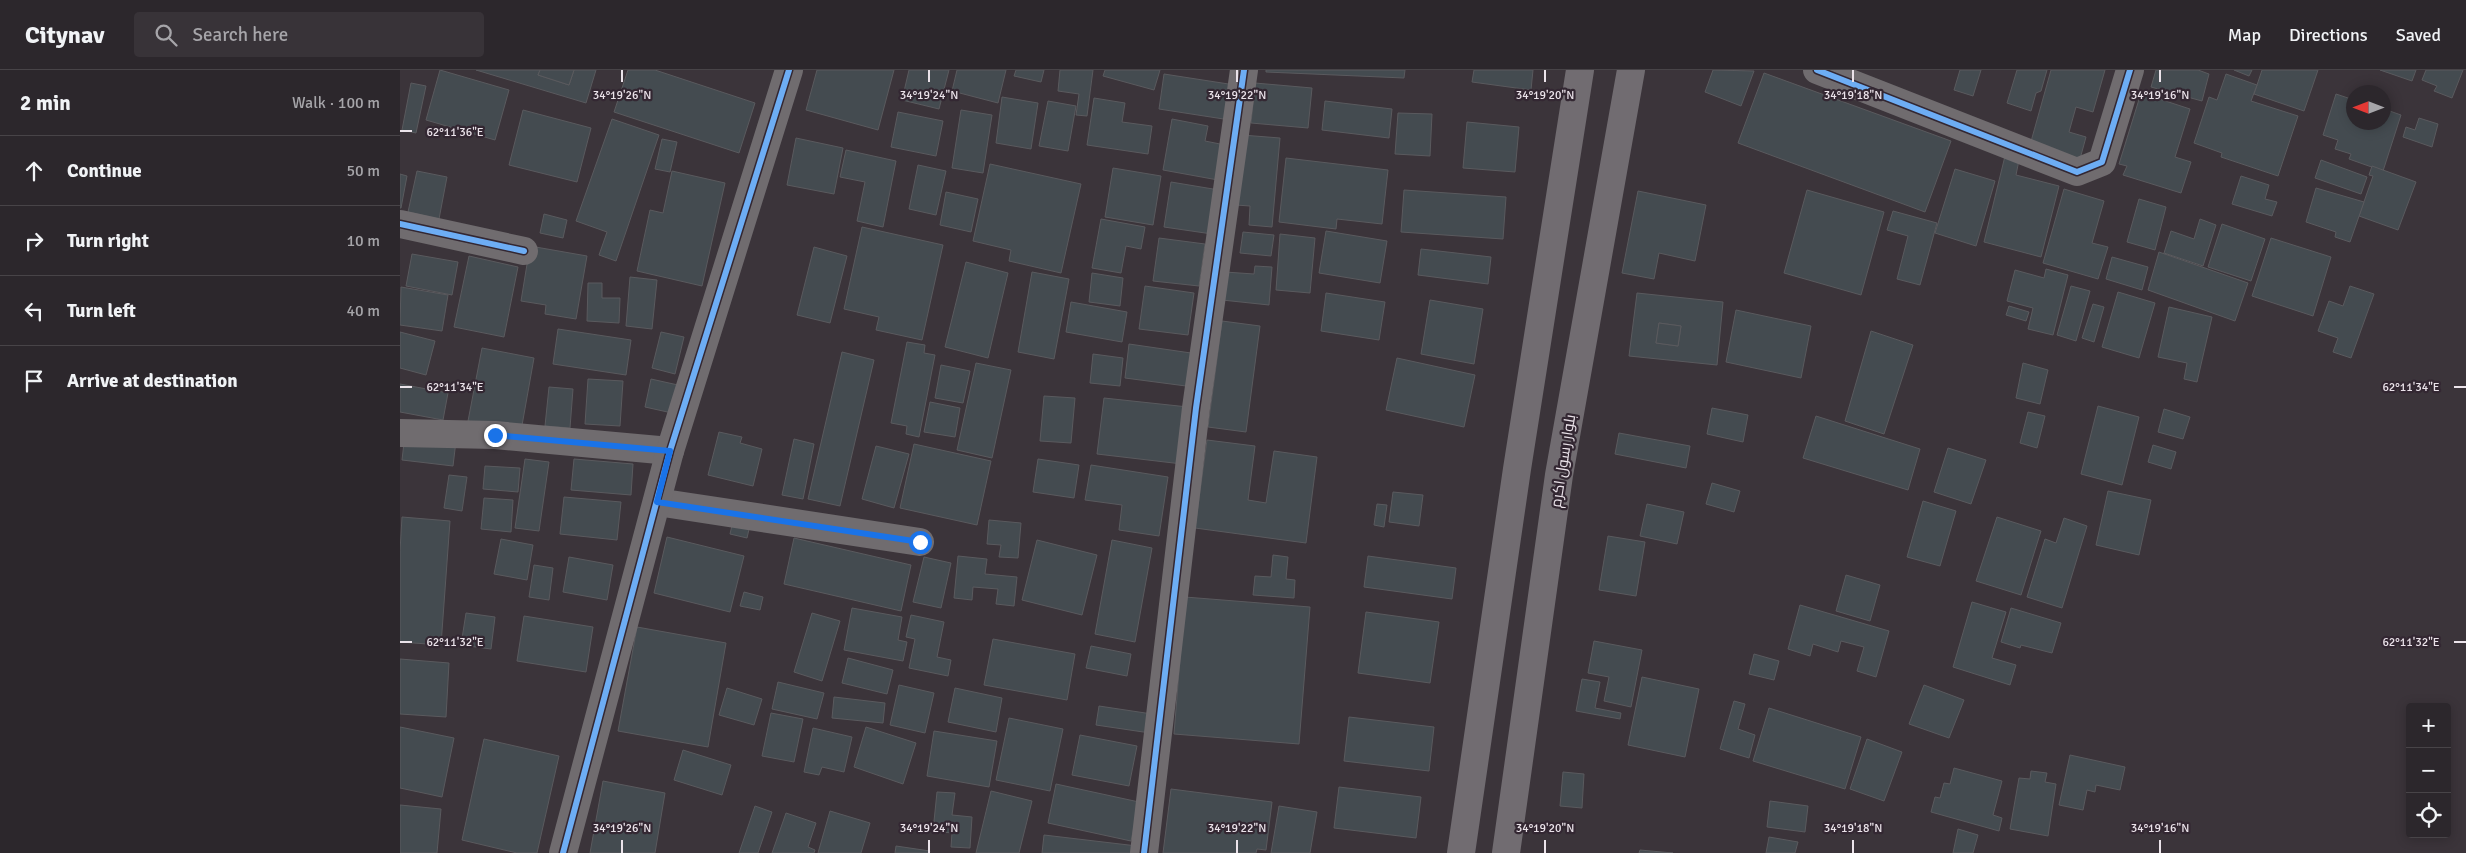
<!DOCTYPE html>
<meta charset="utf-8">
<style>
:root{--surface:#2c272c;--page:#383338;--text:#f1f3f6;--muted:#a6a5a9;--line:#484448}
body{margin:0;font-family:Signika,Cairo,sans-serif;background:var(--page);color:var(--text)}
.controls{position:absolute;right:15px;bottom:15px;display:grid;overflow:hidden;border-radius:5px;box-shadow:0 2px 12px #0003}
.controls button{width:45px;height:45px;display:grid;place-items:center;padding:0;border:0;border-bottom:1px solid var(--line);background:var(--surface);color:var(--text);font:25px sans-serif}
.compass{position:absolute;left:1946px;top:15px;width:45px;height:45px;border-radius:50%;background:var(--surface);box-shadow:0 2px 12px #0003;rotate:270deg}
.stop{position:absolute;width:15px;height:15px;margin:-11px;border:4px solid #1a73e8;border-radius:50%;background:#fff}
.stop.end{background:#1a73e8;border-color:#fff;box-shadow:0 1px 5px #0008}
.list{margin:0;padding:0;list-style:none}
h2{display:flex;justify-content:space-between;align-items:center;height:65px;margin:0;padding:0 20px;font-size:21px}
h2 small{font-size:16px;font-weight:400;color:var(--muted)}
.list li{display:grid;grid-template-columns:32px 1fr auto;gap:15px;align-items:center;box-sizing:border-box;height:70px;padding:0 20px;border-top:1px solid var(--line)}
.list b{display:block;font-size:19px;white-space:nowrap}
.list em{font-size:16px;font-style:normal;color:var(--muted)}
.icon{flex:none;width:28px;height:28px;fill:none;stroke:currentColor;stroke-width:2;stroke-linecap:round;stroke-linejoin:round}
.map{position:relative;flex:none;width:2066px;height:783px;overflow:hidden}
header{display:flex;align-items:center;gap:30px;box-sizing:border-box;height:70px;padding:0 25px;background:var(--surface);border-bottom:1px solid var(--line)}
header strong{font-size:24px}
nav{display:flex;gap:28px;margin-inline-start:auto;font-size:18px}
.search{width:350px;height:45px;background:var(--page);display:flex;align-items:center;gap:12px;box-sizing:border-box;padding:0 18px;border-radius:5px;color:var(--muted);font-size:19px}
main{display:flex}
aside{flex:1;background:var(--surface)}
.map>svg:first-child{display:block}
.building{fill:#444b50;stroke:#5a5a5e;fill-rule:evenodd}
.lines{fill:none;stroke-linecap:round;stroke-linejoin:round}
.minor{stroke:#706c6f;stroke-width:28}
.major{stroke:#716c71;stroke-width:28}
.cycleway-casing{stroke:#332732;stroke-width:9}
.cycleway{stroke:#6dadf4;stroke-width:6}
.route{stroke:#1a73e8;stroke-width:6}
.ticks{fill:none;stroke:#ebe3ea;stroke-width:2}
.labels{text-anchor:middle;stroke-width:4.5;stroke-linejoin:round;paint-order:stroke}
.street-label{font-size:15px;fill:#ebe3ea;stroke:#332732}
.ticks-label{font-size:12px;text-anchor:middle;fill:#ebe3ea;stroke:#332732;stroke-width:4.5;stroke-linejoin:round;paint-order:stroke}
</style>
<header>
<strong>Citynav</strong>
<div class="search"><svg class="icon" aria-label="search" viewBox="0 0 24 24"><circle cx="10" cy="10" r="6"/><path d="M15 15l6 6"/></svg>Search here</div>
<nav><a>Map</a><a>Directions</a><a>Saved</a></nav>
</header>
<main>
<aside>
<h2>2 min<small>Walk · 100 m</small></h2>
<ul class="list">
<li><svg class="icon" aria-label="ahead" viewBox="0 0 24 24"><path d="M12 20V5M6 11l6-6 6 6"/></svg><div><b>Continue</b></div><em>50 m</em></li>
<li><svg class="icon" aria-label="right" viewBox="0 0 24 24"><path d="M7 20v-9h11M14 6l5 5-5 5"/></svg><div><b>Turn right</b></div><em>10 m</em></li>
<li><svg class="icon" aria-label="left" viewBox="0 0 24 24"><path d="M17 20v-9H6M10 6l-5 5 5 5"/></svg><div><b>Turn left</b></div><em>40 m</em></li>
<li><svg class="icon" aria-label="arrive" viewBox="0 0 24 24"><path d="M6 21V4h12l-3 4 3 4H6"/></svg><div><b>Arrive at destination</b></div></li>
</ul>
</aside>
<div class="map">
<svg width="2066" height="783" viewBox="0 0 2066 783">
<rect width="100%" height="100%" fill="#3b343a"/>
<g class="building">
<polygon points="40,0 109,20 95,70 26,50"/>
<polygon points="76,0 140,0 138,5 169,15 174,0 196,0 186,33"/>
<polygon points="140,0 174,0 169,15 138,5"/>
<polygon points="228,0 255,0 355,33 339,83 214,42"/>
<polygon points="417,0 494,0 478,60 406,40"/>
<polygon points="509,0 549,0 539,39 502,30"/>
<polygon points="557,0 606,0 598,33 552,21"/>
<polygon points="616,0 644,0 641,12 614,6"/>
<polygon points="660,0 693,0 687,46 676,45 679,24 658,21"/>
<polygon points="705,0 760,0 754,20 703,6"/>
<polygon points="866,0 1005,0 1004,8 866,2"/>
<polygon points="1074,0 1133,0 1131,20 1072,12"/>
<polygon points="1313,0 1354,1 1341,36 1305,22"/>
<polygon points="1560,0 1581,0 1573,26 1554,20"/>
<polygon points="1617,0 1647,0 1641,21 1636,23 1631,41 1607,33"/>
<polygon points="1651,0 1705,0 1693,42 1676,37 1669,62 1686,67 1680,89 1630,75"/>
<polygon points="1756,0 1798,0 1809,4 1802,31 1751,17"/>
<polygon points="1834,0 1852,0 1849,6"/>
<polygon points="1862,0 1918,0 1904,41 1854,24"/>
<polygon points="1980,0 2016,0 2012,11"/>
<polygon points="2026,0 2063,0 2052,28 2034,21 2037,16 2022,10"/>
<polygon points="1364,3 1551,71 1525,142 1338,73"/>
<polygon points="764,4 835,15 830,50 759,39"/>
<polygon points="1826,4 1857,15 1851,31 1898,46 1878,106 1821,87 1822,83 1794,73 1809,27 1817,30"/>
<polygon points="11,13 26,16 16,63 2,60"/>
<polygon points="855,13 912,18 908,58 851,53"/>
<polygon points="1741,23 1790,39 1775,87 1791,92 1781,123 1723,105 1727,96 1719,94"/>
<polygon points="1936,24 1954,30 1954,52 1984,52 1984,39 2001,45 1983,101 1949,89 1951,84 1935,79 1938,70 1923,65"/>
<polygon points="602,27 638,33 631,79 596,73"/>
<polygon points="694,28 725,33 722,52 752,56 748,84 687,75"/>
<polygon points="648,31 676,36 668,81 639,76"/>
<polygon points="925,31 992,39 989,68 922,60"/>
<polygon points="123,40 191,58 177,112 109,95"/>
<polygon points="561,40 592,45 583,103 552,98"/>
<polygon points="498,42 543,51 536,86 491,77"/>
<polygon points="998,43 1032,44 1030,86 995,84"/>
<polygon points="2019,48 2038,54 2032,77 2003,67 2006,57 2015,60"/>
<polygon points="212,49 259,65 216,191 199,185 207,162 176,151"/>
<polygon points="772,49 808,56 805,71 825,75 818,110 763,100"/>
<polygon points="1067,52 1119,57 1115,102 1063,98"/>
<polygon points="842,65 880,68 872,157 849,155 850,136 836,135"/>
<polygon points="396,68 443,78 434,124 387,115"/>
<polygon points="262,69 277,72 270,102 255,99"/>
<polygon points="446,80 496,91 483,157 457,151 465,112 440,107"/>
<polygon points="1605,86 1619,90 1616,105 1659,116 1641,187 1584,172"/>
<polygon points="886,88 988,100 982,154 937,149 936,159 879,152"/>
<polygon points="1921,90 1967,107 1961,124 1915,108"/>
<polygon points="590,94 681,114 661,203 609,191 611,180 573,171"/>
<polygon points="518,95 546,101 536,145 509,139"/>
<polygon points="1972,96 2016,112 1998,160 1959,146 1973,106 1969,105"/>
<polygon points="713,98 761,106 753,155 705,147"/>
<polygon points="1555,99 1595,111 1576,176 1535,163"/>
<polygon points="17,101 47,107 39,149 8,142"/>
<polygon points="272,101 325,113 302,216 237,201 250,140 263,143"/>
<polygon points="0,104 7,106 1,138 0,138"/>
<polygon points="1841,106 1869,115 1865,129 1877,132 1872,146 1832,134"/>
<polygon points="771,112 819,120 812,164 764,157"/>
<polygon points="1916,118 1964,132 1950,172 1935,167 1936,162 1906,152"/>
<polygon points="1664,119 1704,131 1692,173 1708,177 1698,209 1643,193"/>
<polygon points="1004,120 1106,127 1103,169 1001,162"/>
<polygon points="1407,120 1484,142 1461,225 1384,203"/>
<polygon points="1238,121 1306,135 1295,191 1259,183 1254,209 1222,203"/>
<polygon points="546,122 578,129 571,162 540,155"/>
<polygon points="1739,129 1766,137 1755,180 1727,172"/>
<polygon points="1493,141 1537,153 1520,215 1497,209 1508,166 1487,160"/>
<polygon points="144,144 167,150 163,168 140,163"/>
<polygon points="701,149 745,157 741,179 726,176 721,203 692,198"/>
<polygon points="1800,149 1816,155 1803,196 1764,183 1771,161 1794,169"/>
<polygon points="1822,154 1865,169 1851,211 1808,197"/>
<polygon points="462,157 543,175 522,270 476,260 479,247 444,239"/>
<polygon points="926,161 987,171 980,213 919,203"/>
<polygon points="843,162 874,165 871,186 840,183"/>
<polygon points="880,164 915,168 910,223 876,220"/>
<polygon points="759,168 805,174 799,216 753,211"/>
<polygon points="1871,168 1931,187 1913,246 1852,226"/>
<polygon points="130,176 187,186 176,249 145,244 146,235 121,231"/>
<polygon points="414,177 447,186 430,253 397,245"/>
<polygon points="1021,179 1091,187 1088,214 1018,205"/>
<polygon points="1759,182 1848,213 1835,251 1748,220"/>
<polygon points="12,184 58,192 52,225 6,216"/>
<polygon points="69,186 118,197 104,267 54,257"/>
<polygon points="1712,187 1748,197 1742,220 1706,209"/>
<polygon points="566,192 608,203 588,288 545,277"/>
<polygon points="855,196 872,197 869,235 822,230 825,202 854,204"/>
<polygon points="1646,199 1668,205 1653,265 1628,259 1633,238 1607,231 1615,200 1644,208"/>
<polygon points="632,202 669,209 654,289 618,282"/>
<polygon points="692,203 723,208 720,236 689,232"/>
<polygon points="230,207 257,210 252,259 226,256"/>
<polygon points="188,213 202,213 202,228 220,228 219,253 187,251"/>
<polygon points="745,216 794,223 788,265 739,259"/>
<polygon points="1671,216 1690,221 1676,271 1657,265"/>
<polygon points="1950,216 1974,224 1951,288 1933,282 1938,268 1918,261 1929,231 1943,236"/>
<polygon points="1,217 48,225 42,261 0,255"/>
<polygon points="1718,222 1755,233 1739,288 1702,277"/>
<polygon points="926,223 985,232 979,270 921,261"/>
<path d="M1237,223L1323,232L1317,295L1229,286ZM1259,253L1281,256L1278,276L1256,273Z"/>
<polygon points="1030,230 1083,239 1074,294 1021,284"/>
<polygon points="671,232 727,242 722,272 666,262"/>
<polygon points="1693,234 1704,237 1694,272 1682,268"/>
<polygon points="1609,236 1629,242 1626,251 1606,245"/>
<polygon points="1769,237 1812,247 1797,312 1784,309 1787,293 1758,287"/>
<polygon points="1336,240 1411,256 1401,308 1326,292"/>
<polygon points="822,251 860,256 846,362 808,357"/>
<polygon points="1259,253 1281,256 1278,276 1256,273"/>
<polygon points="158,259 231,270 226,305 153,294"/>
<polygon points="1471,261 1513,275 1484,364 1445,351"/>
<polygon points="0,262 35,271 26,305 0,298"/>
<polygon points="261,262 284,267 275,304 252,298"/>
<polygon points="507,272 525,275 524,283 535,285 519,367 506,364 507,356 491,353"/>
<polygon points="729,274 791,283 786,316 725,308"/>
<polygon points="82,278 134,288 121,361 68,351"/>
<polygon points="442,282 474,290 440,436 408,429"/>
<polygon points="693,284 723,288 720,316 690,313"/>
<polygon points="997,288 1075,305 1064,357 986,340"/>
<polygon points="576,293 611,300 592,388 557,380"/>
<polygon points="1623,293 1648,300 1640,334 1616,328"/>
<polygon points="541,295 570,301 563,333 535,328"/>
<polygon points="188,309 223,311 220,356 185,354"/>
<polygon points="251,309 278,315 272,343 245,337"/>
<polygon points="0,314 48,323 43,350 0,342"/>
<polygon points="149,317 173,319 170,358 145,356"/>
<polygon points="644,326 675,328 671,373 640,371"/>
<polygon points="704,328 788,337 782,394 697,384"/>
<polygon points="530,332 560,338 555,367 524,362"/>
<polygon points="1698,336 1739,347 1722,415 1681,404"/>
<polygon points="1312,338 1348,345 1343,372 1307,364"/>
<polygon points="1764,339 1790,347 1783,369 1758,362"/>
<polygon points="1628,342 1645,346 1637,378 1620,373"/>
<polygon points="1416,346 1520,379 1508,420 1403,388"/>
<polygon points="319,362 342,367 340,373 362,379 353,416 308,405"/>
<polygon points="1219,363 1290,376 1286,398 1215,384"/>
<polygon points="5,364 56,371 53,396 2,390"/>
<polygon points="394,369 414,374 403,429 382,425"/>
<polygon points="807,370 855,376 848,430 866,433 874,381 917,387 906,473 795,458"/>
<polygon points="514,374 591,391 577,455 500,438"/>
<polygon points="1753,375 1776,382 1771,399 1748,392"/>
<polygon points="476,376 509,384 494,438 462,429"/>
<polygon points="1548,378 1586,390 1571,434 1534,422"/>
<polygon points="125,389 149,392 139,461 115,458"/>
<polygon points="174,389 233,394 231,425 171,420"/>
<polygon points="638,389 679,395 674,428 633,422"/>
<polygon points="691,395 768,407 759,466 719,460 722,435 685,430"/>
<polygon points="85,396 120,398 118,422 83,419"/>
<polygon points="49,405 67,407 62,441 44,438"/>
<polygon points="1312,413 1340,421 1334,442 1306,434"/>
<polygon points="1708,421 1751,430 1739,485 1696,475"/>
<polygon points="993,422 1023,425 1019,456 989,452"/>
<polygon points="164,427 221,432 217,470 160,464"/>
<polygon points="84,428 113,430 111,462 81,459"/>
<polygon points="1523,431 1556,441 1540,496 1507,487"/>
<polygon points="977,434 987,435 984,457 974,455"/>
<polygon points="1247,434 1284,442 1277,474 1240,466"/>
<polygon points="2,447 50,451 41,575 0,572 0,481"/>
<polygon points="1597,447 1641,461 1621,525 1576,511"/>
<polygon points="1664,448 1687,456 1662,538 1627,527 1645,469 1656,473"/>
<polygon points="589,450 621,453 618,488 599,487 601,475 587,474"/>
<polygon points="333,451 350,455 347,468 330,464"/>
<polygon points="1208,466 1245,472 1236,526 1199,520"/>
<polygon points="267,467 344,486 330,542 254,523"/>
<polygon points="394,468 511,495 501,541 384,514"/>
<polygon points="101,469 133,475 127,510 94,504"/>
<polygon points="637,470 697,485 682,545 622,530"/>
<polygon points="712,470 752,478 735,572 695,564"/>
<polygon points="873,485 888,487 886,509 895,510 894,528 853,525 855,506 871,507"/>
<polygon points="558,486 587,489 585,504 617,507 614,536 596,534 598,519 573,517 572,530 554,528"/>
<polygon points="968,486 1056,498 1052,529 964,517"/>
<polygon points="169,487 213,495 207,530 163,522"/>
<polygon points="524,487 551,493 541,538 513,532"/>
<polygon points="134,495 153,498 149,530 129,527"/>
<polygon points="1446,505 1480,515 1470,551 1436,541"/>
<polygon points="344,522 363,527 360,540 340,536"/>
<polygon points="785,527 910,537 899,674 774,664"/>
<polygon points="1572,532 1606,542 1592,588 1616,595 1610,615 1553,597"/>
<polygon points="1400,535 1489,561 1476,607 1457,601 1464,577 1441,571 1438,582 1413,574 1410,586 1388,579"/>
<polygon points="452,538 502,547 498,570 507,572 503,591 444,580"/>
<polygon points="1611,538 1661,553 1652,583 1621,575 1620,578 1601,572"/>
<polygon points="966,542 1039,552 1030,613 958,603"/>
<polygon points="66,543 95,547 91,579 61,575"/>
<polygon points="412,543 440,551 422,611 394,602"/>
<polygon points="511,545 544,552 537,587 551,590 548,606 509,598 515,569 506,567"/>
<polygon points="124,546 193,557 186,602 117,591"/>
<polygon points="237,557 326,573 308,677 218,661"/>
<polygon points="593,569 675,584 667,630 584,615"/>
<polygon points="1194,571 1242,580 1231,637 1204,631 1209,607 1188,603"/>
<polygon points="691,576 731,584 727,606 686,598"/>
<polygon points="1354,584 1379,591 1374,610 1349,604"/>
<polygon points="448,588 493,600 487,624 442,613"/>
<polygon points="0,589 49,593 46,647 0,644"/>
<polygon points="1242,607 1299,619 1285,687 1228,675"/>
<polygon points="1182,609 1200,612 1195,638 1221,643 1220,649 1176,641"/>
<polygon points="378,612 424,623 417,649 372,639"/>
<polygon points="499,615 534,623 525,663 490,655"/>
<polygon points="1524,615 1564,630 1549,668 1509,654"/>
<polygon points="327,618 362,629 354,655 319,645"/>
<polygon points="555,618 602,628 596,662 548,652"/>
<polygon points="434,627 485,633 483,653 432,648"/>
<polygon points="1334,631 1345,634 1338,659 1355,665 1349,688 1320,679"/>
<polygon points="699,636 752,644 750,663 696,655"/>
<polygon points="1369,638 1461,667 1445,719 1353,691"/>
<polygon points="371,643 403,649 394,692 362,686"/>
<polygon points="949,647 1034,657 1029,701 944,691"/>
<polygon points="609,648 663,659 650,721 596,710"/>
<polygon points="0,657 54,668 42,727 0,718"/>
<polygon points="466,657 516,673 503,714 454,697"/>
<polygon points="413,658 452,667 444,702 422,697 419,705 404,702"/>
<polygon points="534,661 597,671 589,717 527,706"/>
<polygon points="680,665 737,676 729,716 672,705"/>
<polygon points="84,669 159,686 137,783 117,783 62,770"/>
<polygon points="1467,669 1502,682 1484,731 1450,719"/>
<polygon points="283,680 331,695 322,725 274,710"/>
<polygon points="1670,685 1725,697 1720,720 1696,715 1695,722 1687,720 1683,740 1659,735"/>
<polygon points="1554,698 1602,711 1593,745 1602,748 1599,761 1531,742 1535,727 1540,728 1544,713 1550,714"/>
<polygon points="1631,701 1647,703 1645,712 1656,714 1648,766 1610,759 1619,708 1630,709"/>
<polygon points="1163,702 1184,704 1182,738 1160,736"/>
<polygon points="203,711 265,723 255,783 190,783"/>
<polygon points="656,714 739,732 731,771 648,753"/>
<polygon points="939,717 1021,727 1016,768 934,758"/>
<polygon points="771,719 872,732 866,780 857,779 856,783 763,783"/>
<polygon points="591,721 632,731 619,783 576,783"/>
<polygon points="537,722 555,723 552,745 572,747 570,778 551,777 552,763 533,761"/>
<polygon points="1370,731 1408,736 1405,762 1367,757"/>
<polygon points="0,735 41,739 37,783 0,783"/>
<polygon points="355,736 372,742 358,783 339,783"/>
<polygon points="879,736 917,742 910,783 871,783"/>
<polygon points="430,741 470,753 461,783 418,783"/>
<polygon points="386,743 416,753 408,777 415,780 414,783 372,783"/>
<polygon points="1558,759 1578,765 1573,783 1553,783"/>
<polygon points="644,765 737,776 736,783 642,783"/>
<polygon points="1369,767 1398,772 1395,783 1366,783"/>
<polygon points="496,776 530,781 529,783 495,783"/>
<polygon points="1240,780 1273,783 1239,783"/>
</g>
<g class="lines">
<g class="minor">
<polyline points="1417,0 1677,102 1702,92 1730,0"/>
<polyline points="0,154 124,181"/>
<polyline points="0,363 95,365 270,381"/>
<polyline points="257,432 520,472"/>
<polyline points="163,783 270,381 389,0"/>
<polyline points="744,783 796,338 844,0"/>
</g>
<g class="major">
<polyline points="1061,783 1117,399 1180,0"/>
<polyline points="1106,783 1159,405 1231,0"/>
</g>
<defs>
<g id="cycleway">
<polyline points="1417,0 1677,102 1702,92 1730,0"/>
<polyline points="0,154 124,181"/>
<polyline points="163,783 270,381 389,0"/>
<polyline points="744,783 796,338 844,0"/>
</g>
</defs>
<use href="#cycleway" class="cycleway-casing"/>
<use href="#cycleway" class="cycleway"/>
</g>
<g class="lines">
<polyline class="route" points="95,365 270,381 257,432 520,472"/>
</g>
<path class="ticks" d="M222,0V12M529,0V12M837,0V12M1145,0V12M1453,0V12M1760,0V12M0,61H12M0,317H12M2054,317H2066M0,572H12M2054,572H2066M222,770V783M529,770V783M837,770V783M1145,770V783M1453,770V783M1760,770V783"/>
<g class="labels">
<g class="street-label">
<text transform="translate(1163 391) rotate(-81)" y="5">بلوار رسول اکرم</text>
</g>
</g>
<g class="ticks-label">
<text x="222" y="29">34°19'26"N</text>
<text x="529" y="29">34°19'24"N</text>
<text x="837" y="29">34°19'22"N</text>
<text x="1145" y="29">34°19'20"N</text>
<text x="1453" y="29">34°19'18"N</text>
<text x="1760" y="29">34°19'16"N</text>
<text x="55" y="66">62°11'36"E</text>
<text x="2011" y="321">62°11'34"E</text>
<text x="55" y="321">62°11'34"E</text>
<text x="2011" y="576">62°11'32"E</text>
<text x="55" y="576">62°11'32"E</text>
<text x="222" y="762">34°19'26"N</text>
<text x="529" y="762">34°19'24"N</text>
<text x="837" y="762">34°19'22"N</text>
<text x="1145" y="762">34°19'20"N</text>
<text x="1453" y="762">34°19'18"N</text>
<text x="1760" y="762">34°19'16"N</text>
</g>
</svg>
<div class="controls">
<button>+</button>
<button>−</button>
<button><svg class="icon" aria-label="locate" viewBox="0 0 24 24"><circle cx="12" cy="12" r="6"/><path d="M12 2v4M12 18v4M2 12h4M18 12h4"/></svg></button>
</div>
<svg class="compass" viewBox="-18 -18 36 36"><path d="M0-13l5 13h-10z" fill="#e53935"/><path d="M0 13l5-13h-10z" fill="#a6a5a9"/></svg>
<div class="stop" style="left:520px;top:472px"></div>
<div class="stop end" style="left:95px;top:365px"></div>
</div>
</main>
